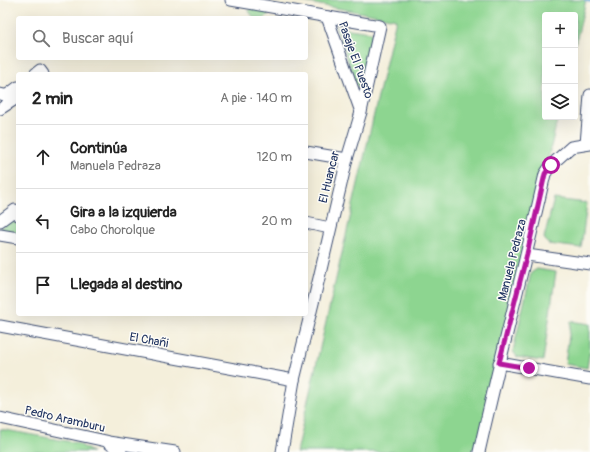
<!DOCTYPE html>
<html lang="es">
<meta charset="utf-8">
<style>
:root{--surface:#fff;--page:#f2f2f2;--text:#222;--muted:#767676;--line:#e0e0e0}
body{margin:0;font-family:Pangolin,sans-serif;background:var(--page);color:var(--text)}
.controls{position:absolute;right:12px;top:12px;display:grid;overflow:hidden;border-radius:4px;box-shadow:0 4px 16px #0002}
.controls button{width:36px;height:36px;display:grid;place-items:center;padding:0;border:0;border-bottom:1px solid var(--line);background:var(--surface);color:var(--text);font:20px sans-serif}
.stop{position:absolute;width:12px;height:12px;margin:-9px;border:3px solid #b5179e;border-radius:50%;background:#fff}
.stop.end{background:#b5179e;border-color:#fff;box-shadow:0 1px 4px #0008}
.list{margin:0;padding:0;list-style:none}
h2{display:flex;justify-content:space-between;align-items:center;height:52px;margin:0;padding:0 16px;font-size:17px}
h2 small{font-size:13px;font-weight:400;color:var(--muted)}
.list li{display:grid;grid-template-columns:26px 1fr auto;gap:12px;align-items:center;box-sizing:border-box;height:64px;padding:0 16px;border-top:1px solid var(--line)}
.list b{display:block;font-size:15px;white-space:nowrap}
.list p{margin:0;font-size:13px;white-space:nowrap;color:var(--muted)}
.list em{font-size:13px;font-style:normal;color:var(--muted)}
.icon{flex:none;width:22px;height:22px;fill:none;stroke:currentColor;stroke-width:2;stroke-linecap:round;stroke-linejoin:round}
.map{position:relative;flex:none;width:590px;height:452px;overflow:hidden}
.search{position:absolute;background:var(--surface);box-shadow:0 4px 16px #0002;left:16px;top:16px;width:292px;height:44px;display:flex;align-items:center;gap:10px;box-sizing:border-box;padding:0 14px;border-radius:4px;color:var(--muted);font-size:15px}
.panel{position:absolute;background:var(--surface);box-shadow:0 4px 16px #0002;left:16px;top:72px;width:292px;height:244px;border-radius:4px}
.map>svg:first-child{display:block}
.green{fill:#8dd590;stroke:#548277}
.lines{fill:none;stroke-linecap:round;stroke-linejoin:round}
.stream{stroke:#5ea3d4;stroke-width:3.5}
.minor-casing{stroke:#3c4c71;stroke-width:13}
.minor{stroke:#fff;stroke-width:11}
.route{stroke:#b5179e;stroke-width:5}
.labels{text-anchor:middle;stroke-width:3;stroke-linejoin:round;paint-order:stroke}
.street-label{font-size:12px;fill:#1b2f5e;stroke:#fdfcf7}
</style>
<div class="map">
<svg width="590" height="452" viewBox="0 0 590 452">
<rect width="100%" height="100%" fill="#fdfcf7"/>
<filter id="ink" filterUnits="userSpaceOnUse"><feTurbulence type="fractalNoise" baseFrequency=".025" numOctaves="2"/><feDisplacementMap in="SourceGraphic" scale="8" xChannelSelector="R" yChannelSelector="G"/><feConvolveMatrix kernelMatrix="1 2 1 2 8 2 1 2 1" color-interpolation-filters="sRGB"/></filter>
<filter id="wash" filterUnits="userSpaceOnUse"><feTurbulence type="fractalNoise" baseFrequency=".012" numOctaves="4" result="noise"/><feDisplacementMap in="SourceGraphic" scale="16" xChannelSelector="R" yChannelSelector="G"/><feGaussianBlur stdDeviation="0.9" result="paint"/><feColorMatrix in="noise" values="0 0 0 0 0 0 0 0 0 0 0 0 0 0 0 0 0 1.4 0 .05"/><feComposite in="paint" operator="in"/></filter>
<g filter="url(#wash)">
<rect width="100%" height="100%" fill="#f4efdb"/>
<g class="green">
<polygon points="293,0 586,0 575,46 575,15 545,15 545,117 558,117 478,452 296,452 396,19"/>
<polygon points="250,8 270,12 270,13 265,18 254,18 249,11"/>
<polygon points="336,27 370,32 372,34 360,87 358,89"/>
<polygon points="554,199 587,203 581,248 548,244 544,238"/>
<polygon points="13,221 18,225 18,233 0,229 1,227 9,222"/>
<polygon points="537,269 556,272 543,361 517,357 513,351 531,273"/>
<polygon points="571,321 590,324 590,349 587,368 565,364"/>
<polygon points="0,429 77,443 92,452 0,452"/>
</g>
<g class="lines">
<polyline class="stream" points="586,0 590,1"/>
</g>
</g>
<g filter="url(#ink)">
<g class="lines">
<defs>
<g id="minor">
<polyline points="231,0 380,26 361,112 347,159 315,295 294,380 282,452"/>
<polyline points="327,17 361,112"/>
<polyline points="35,74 40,70 43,74"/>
<polyline points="0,94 18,98"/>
<polyline points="6,96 18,87"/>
<polyline points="0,109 17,98"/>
<polyline points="586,144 590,95"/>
<polyline points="306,152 347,159"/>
<polyline points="0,221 15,210 18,215"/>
<polyline points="306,223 330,228"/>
<polyline points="0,235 18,238"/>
<polyline points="527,255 590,264"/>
<polyline points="0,326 294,380"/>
<polyline points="499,363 590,379"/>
<polyline points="0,418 106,441 121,452"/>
<polyline points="108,442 175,452"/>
<path d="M479,452C500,359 524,267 545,174L551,165L571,147L590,144"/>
</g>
</defs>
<use href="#minor" class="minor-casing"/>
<use href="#minor" class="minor"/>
</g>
</g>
<g class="lines" filter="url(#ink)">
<polyline class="route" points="529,368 499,363 527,254 545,174 551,165"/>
</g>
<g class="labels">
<g class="street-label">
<text transform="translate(356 60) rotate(70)" y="4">Pasaje El Puesto</text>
<text transform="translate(329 177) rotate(-76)" y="4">El Huancar</text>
<text transform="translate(512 260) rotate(-76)" y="4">Manuela Pedraza</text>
<text transform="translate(149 340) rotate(10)" y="4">El Chañi</text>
<text transform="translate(65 419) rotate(13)" y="4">Pedro Aramburu</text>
</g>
</g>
</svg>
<div class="controls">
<button>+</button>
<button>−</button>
<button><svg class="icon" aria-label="layers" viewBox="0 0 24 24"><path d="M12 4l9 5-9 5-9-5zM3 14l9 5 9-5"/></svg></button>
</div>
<div class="stop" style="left:551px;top:165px"></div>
<div class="stop end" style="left:529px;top:368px"></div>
<div class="search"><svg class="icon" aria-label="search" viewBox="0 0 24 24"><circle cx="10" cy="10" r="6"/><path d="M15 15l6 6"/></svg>Buscar aquí</div>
<section class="panel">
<h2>2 min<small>A pie · 140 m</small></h2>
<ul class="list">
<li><svg class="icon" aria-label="ahead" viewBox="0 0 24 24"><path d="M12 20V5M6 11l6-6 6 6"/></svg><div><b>Continúa</b><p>Manuela Pedraza</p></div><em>120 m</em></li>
<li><svg class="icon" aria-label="left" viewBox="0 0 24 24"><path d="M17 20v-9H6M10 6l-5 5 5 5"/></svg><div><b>Gira a la izquierda</b><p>Cabo Chorolque</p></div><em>20 m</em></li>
<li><svg class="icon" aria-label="arrive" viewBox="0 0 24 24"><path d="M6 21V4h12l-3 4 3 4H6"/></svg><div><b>Llegada al destino</b></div></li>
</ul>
</section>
</div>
